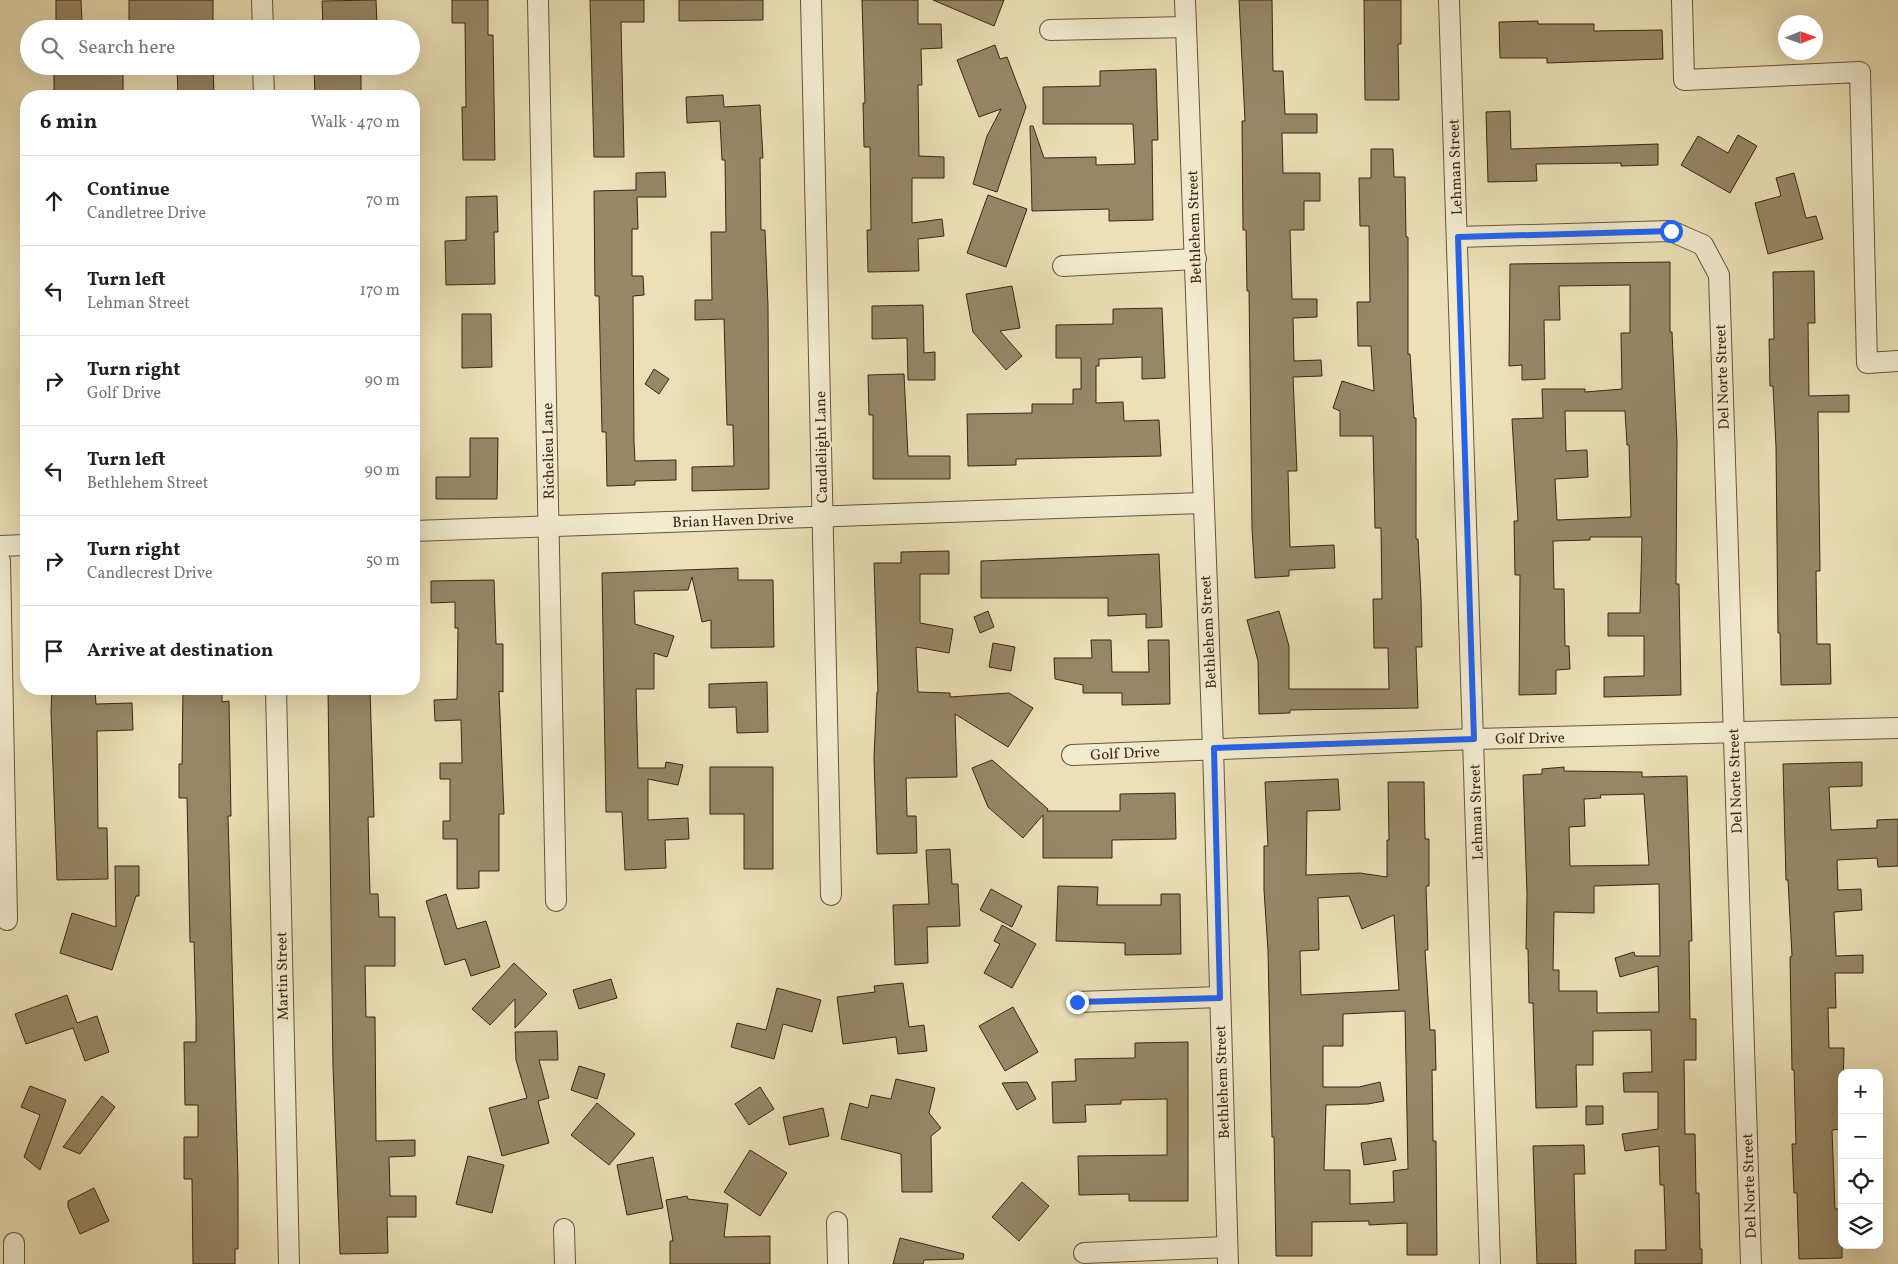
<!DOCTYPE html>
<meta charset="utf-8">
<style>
:root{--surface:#fff;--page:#f6f6f6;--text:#202124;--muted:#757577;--line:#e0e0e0}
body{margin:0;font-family:Vollkorn,serif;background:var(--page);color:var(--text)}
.controls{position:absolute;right:15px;bottom:15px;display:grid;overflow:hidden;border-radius:10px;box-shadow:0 5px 20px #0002}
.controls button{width:45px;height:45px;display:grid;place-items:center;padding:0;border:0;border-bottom:1px solid var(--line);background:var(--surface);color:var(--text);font:25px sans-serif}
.compass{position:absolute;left:1778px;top:15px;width:45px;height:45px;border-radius:50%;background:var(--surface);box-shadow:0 5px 20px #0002;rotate:89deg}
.stop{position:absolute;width:15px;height:15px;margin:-11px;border:4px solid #2563eb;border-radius:50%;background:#fff}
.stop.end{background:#2563eb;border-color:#fff;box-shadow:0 1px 5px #0008}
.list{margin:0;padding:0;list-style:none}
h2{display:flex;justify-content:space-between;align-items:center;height:65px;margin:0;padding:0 20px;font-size:21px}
h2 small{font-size:16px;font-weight:400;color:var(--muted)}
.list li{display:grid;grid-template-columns:32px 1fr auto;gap:15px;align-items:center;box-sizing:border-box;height:90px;padding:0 20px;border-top:1px solid var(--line)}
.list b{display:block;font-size:19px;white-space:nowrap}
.list p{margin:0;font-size:16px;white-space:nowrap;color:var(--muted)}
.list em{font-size:16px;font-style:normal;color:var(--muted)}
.icon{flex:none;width:28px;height:28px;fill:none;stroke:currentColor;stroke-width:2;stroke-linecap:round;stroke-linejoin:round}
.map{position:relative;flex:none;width:1898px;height:1264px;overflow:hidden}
.search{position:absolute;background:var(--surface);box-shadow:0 5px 20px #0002;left:20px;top:20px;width:400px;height:55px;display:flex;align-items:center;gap:12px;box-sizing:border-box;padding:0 18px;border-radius:28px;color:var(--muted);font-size:19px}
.panel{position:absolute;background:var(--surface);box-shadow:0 5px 20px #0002;left:20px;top:90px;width:400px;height:605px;border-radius:20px}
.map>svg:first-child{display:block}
.building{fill:#978767;stroke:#3d2711;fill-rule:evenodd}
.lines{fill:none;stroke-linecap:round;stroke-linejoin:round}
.minor-casing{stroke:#68553a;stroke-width:22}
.minor{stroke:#f2ebd0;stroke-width:20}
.route{stroke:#2563eb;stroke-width:6}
.labels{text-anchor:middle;stroke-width:4.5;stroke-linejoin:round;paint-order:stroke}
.street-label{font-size:15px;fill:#3d2711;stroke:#f2ebd0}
</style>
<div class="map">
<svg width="1898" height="1264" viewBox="0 0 1898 1264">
<rect width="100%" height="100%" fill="#ebe0b7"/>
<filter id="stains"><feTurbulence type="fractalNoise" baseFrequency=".004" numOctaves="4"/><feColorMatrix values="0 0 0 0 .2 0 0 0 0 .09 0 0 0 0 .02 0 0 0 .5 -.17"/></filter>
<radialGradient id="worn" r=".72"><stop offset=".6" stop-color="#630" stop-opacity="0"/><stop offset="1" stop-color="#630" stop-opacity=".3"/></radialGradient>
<g class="building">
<polygon points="56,0 81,0 82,21 56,22"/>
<polygon points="129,0 213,0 213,23 174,24 174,29 129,29"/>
<polygon points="376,0 377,24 323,26 322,1"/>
<polygon points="452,0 488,0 488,35 493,35 495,160 463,160 462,107 466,107 465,23 452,23"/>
<polygon points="590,0 644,0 644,22 621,22 624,157 594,157"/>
<polygon points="679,0 763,0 763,20 679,21"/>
<polygon points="862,0 918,0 918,24 941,24 942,48 921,49 922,85 918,85 919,156 944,157 944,178 912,178 912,223 942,219 944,236 918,239 919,271 868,272 867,230 871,230 870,147 864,147 863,103 865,103"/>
<polygon points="933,0 1004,0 994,26"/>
<polygon points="1239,0 1272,0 1273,71 1283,71 1285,114 1317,114 1317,133 1282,133 1283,173 1320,173 1320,201 1304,201 1304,230 1290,230 1292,299 1317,299 1317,317 1293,318 1294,361 1321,360 1322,376 1293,377 1297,471 1288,471 1290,547 1334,545 1335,568 1289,570 1289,576 1255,578 1252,528 1249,291 1247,291 1246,230 1243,230 1242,121 1245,121"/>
<polygon points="1364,0 1401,0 1401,44 1398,44 1399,100 1365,100"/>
<polygon points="1538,21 1538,24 1594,24 1594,31 1662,30 1663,59 1547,63 1547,58 1500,58 1499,22"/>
<polygon points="995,45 1000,59 1007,57 1026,107 997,192 973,184 987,136 1001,109 979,117 957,60"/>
<polygon points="54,66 85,66 85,74 123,73 123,96 101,96 101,92 54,92"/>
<polygon points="177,66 213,66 214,96 178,96"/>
<polygon points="314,66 361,66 361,95 315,96"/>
<polygon points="1156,69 1158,140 1152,140 1153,220 1109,221 1109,209 1032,211 1030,126 1033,126 1044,158 1096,157 1096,165 1135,164 1133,124 1043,124 1043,87 1100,86 1100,71"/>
<polygon points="723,95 724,107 760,105 763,158 760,158 761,230 765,230 768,306 769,489 692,491 692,467 734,466 733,425 727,425 724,319 695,320 695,300 712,300 711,232 726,232 725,160 722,160 720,121 687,123 686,97"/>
<polygon points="1510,111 1511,149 1658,144 1658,165 1621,166 1621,163 1536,164 1537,181 1488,182 1486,112"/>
<polygon points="1738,135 1757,146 1730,193 1681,165 1698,136 1728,153"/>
<polygon points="1371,149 1393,149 1394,177 1405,177 1406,237 1408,237 1408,354 1410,354 1414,418 1416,418 1416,539 1418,539 1421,598 1422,647 1416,647 1418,708 1290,710 1290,713 1259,714 1258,661 1247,620 1279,611 1289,646 1289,689 1389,689 1388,648 1374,648 1373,599 1382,599 1381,528 1375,528 1373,436 1340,436 1340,411 1333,408 1342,381 1374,391 1371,346 1358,346 1357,302 1370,302 1369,226 1360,226 1359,178 1371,178"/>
<polygon points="665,172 666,197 637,197 638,229 632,229 632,276 643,276 644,295 633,296 634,442 635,461 676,460 676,480 635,481 635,485 607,486 606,432 602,432 599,296 595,296 594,191 636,190 636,173"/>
<polygon points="1794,173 1806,218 1816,216 1823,239 1768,254 1755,203 1781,196 1776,178"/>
<polygon points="988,195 1027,209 1006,267 967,253"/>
<polygon points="497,196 498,232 494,232 495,284 446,285 445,241 466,240 466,197"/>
<path d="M1670,262V332H1672L1677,442L1676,584H1679L1681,695L1604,697V677L1644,676V636H1608V613H1640L1642,537H1590V540L1553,541L1554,589H1564L1565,646H1569L1570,669L1556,670V694L1519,695L1520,575H1515L1514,521H1518L1512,419L1543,418L1542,389H1585V392L1622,389L1621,333H1630V285L1559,286L1560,320H1544L1545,379L1522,380V365L1509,366L1510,264ZM1565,411H1625L1627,445H1629L1631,517L1557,520L1555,479L1588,477L1587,450L1566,451Z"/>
<polygon points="1814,271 1815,323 1808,323 1809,396 1849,395 1849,412 1818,412 1820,571 1816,571 1817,644 1830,644 1831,684 1781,685 1780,633 1778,633 1776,447 1773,386 1770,386 1769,339 1774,339 1773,272"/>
<polygon points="1012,286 1020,328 1000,331 1022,356 1006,370 973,332 966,294"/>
<polygon points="923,305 924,353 935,352 935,380 908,380 907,338 872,339 872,306"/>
<polygon points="1162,308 1165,378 1142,379 1142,357 1099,359 1099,366 1096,366 1096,403 1123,402 1124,421 1159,420 1161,456 1016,459 1016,465 968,466 967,414 1032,413 1032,404 1073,404 1073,389 1081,389 1081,358 1056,358 1056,325 1113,324 1113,309"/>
<polygon points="462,314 491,314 492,367 462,368"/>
<polygon points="654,369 669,379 659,394 645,384"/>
<polygon points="904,374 908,456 950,456 950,479 873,479 873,415 869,415 868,375"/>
<polygon points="470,438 498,438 497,499 436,499 436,477 470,477"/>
<polygon points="949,551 949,574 920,574 920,623 953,629 949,653 916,647 918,692 950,693 950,697 1009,693 1033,708 1008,747 955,714 957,777 906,778 907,816 916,816 917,853 877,854 874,757 877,692 878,692 874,563 901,563 901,552"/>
<polygon points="1159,554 1162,627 1146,628 1146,614 1108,616 1108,598 981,598 981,561"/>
<polygon points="738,568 738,580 773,580 774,647 711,648 711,620 702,622 692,577 688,590 634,591 635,624 674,636 667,657 654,653 654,689 636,689 638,768 665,768 666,762 683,765 678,785 648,779 648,820 688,818 689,839 665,840 666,868 625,870 622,812 606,812 602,573"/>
<polygon points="494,580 496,644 503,644 503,692 499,691 504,814 499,814 499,871 479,871 479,888 457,889 457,839 443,839 443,821 450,821 450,779 440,779 440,763 462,763 461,720 435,721 434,700 457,699 458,628 455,628 455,602 431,603 431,581"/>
<polygon points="988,611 994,627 980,633 974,617"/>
<polygon points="1091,640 1111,640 1112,672 1149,672 1148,640 1169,640 1170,704 1122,705 1122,693 1083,693 1083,685 1055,679 1054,658 1092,658"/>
<polygon points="993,643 1015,647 1011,671 989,667"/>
<polygon points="767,682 768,732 737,733 736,707 709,708 709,684"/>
<polygon points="52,689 95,689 96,704 132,703 133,730 97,731 98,828 107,828 108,879 57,880 51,711"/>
<polygon points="183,689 222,689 222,702 229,701 231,816 228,816 238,1178 238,1249 235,1249 235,1264 193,1264 192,1179 184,1179 184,1137 198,1137 198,1105 185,1105 184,1042 196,1042 196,1017 194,942 190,942 187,798 179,798 179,764 182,764"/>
<polygon points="328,689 370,689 374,817 368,817 370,894 378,894 379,917 395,917 395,966 365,966 366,1017 375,1017 376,1141 415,1140 415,1156 389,1157 390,1196 416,1196 416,1217 387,1217 388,1253 340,1254 333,1066"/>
<polygon points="992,760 1048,809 1047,811 1120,811 1120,794 1175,793 1176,839 1112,840 1112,858 1043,858 1043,815 1023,838 988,807 972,768"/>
<polygon points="1862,762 1862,786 1829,787 1831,830 1877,828 1877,820 1898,819 1898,866 1878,867 1877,858 1837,860 1838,890 1861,889 1862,910 1834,912 1836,956 1863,955 1863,973 1835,973 1836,1008 1828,1008 1829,1048 1844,1048 1842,1129 1832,1130 1835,1209 1842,1209 1842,1258 1799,1259 1797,1193 1794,1193 1792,1144 1796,1144 1794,1070 1792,1070 1790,957 1792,956 1788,880 1786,880 1783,764"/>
<polygon points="710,767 773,767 773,869 744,869 744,814 710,814"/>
<path d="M1564,767V771L1642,772V777L1687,776L1692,941H1689L1690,1019H1696V1060H1684L1685,1134H1695L1696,1193H1699L1700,1249H1702V1264H1635V1250H1666L1664,1185H1660L1659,1146L1625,1151L1622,1134L1658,1129V1092H1624L1623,1073L1652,1072L1651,1030L1593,1031V1065H1576L1577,1107L1536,1108L1533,1003H1529L1528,949H1526L1527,894L1523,775L1542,774V769ZM1644,794L1649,865L1570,866L1569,827L1585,826L1584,799L1601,798L1600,795ZM1659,884L1660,956H1635L1634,952L1615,958L1620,977L1658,966L1659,1012L1597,1013V991H1559V970H1553L1554,912L1594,913V886Z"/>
<path d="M1338,779L1340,810L1307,811L1306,875L1360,873L1387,877V840H1389L1388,782H1424L1425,839H1429V886H1426L1428,950H1425L1430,1030H1435L1436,1070H1432L1433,1141H1436L1437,1255H1407V1223L1369,1225V1221L1312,1222V1256H1276L1274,1137H1272L1268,951L1264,890V846H1268L1265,782ZM1349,896L1362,929L1394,915L1399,990L1301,995L1300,951L1319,950L1318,898ZM1405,1011L1408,1169L1393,1171L1394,1202L1350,1204V1170H1324L1326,1105L1368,1104L1384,1101L1380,1082L1359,1087H1323V1046H1343V1014Z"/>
<polygon points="950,849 952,884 958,884 960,926 927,927 928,963 895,965 893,905 929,904 926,850"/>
<polygon points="115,866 139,866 139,896 136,896 112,970 60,953 72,913 116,927"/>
<polygon points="1058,886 1098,887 1097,905 1161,905 1161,894 1180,894 1181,954 1125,955 1125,943 1056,941"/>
<polygon points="991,889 1022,906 1012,927 980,910"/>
<polygon points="446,894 457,929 486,921 500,967 471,976 465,959 445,965 426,901"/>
<polygon points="1002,925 1036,944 1012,988 984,973 1000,944 994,941"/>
<polygon points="514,963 547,994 515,1028 515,999 490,1025 472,1009"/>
<polygon points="611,979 617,998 579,1009 573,990"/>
<polygon points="903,983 909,1027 924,1025 927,1051 898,1054 896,1037 843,1044 837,997 875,992 874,986"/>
<polygon points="777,988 821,1000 812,1032 783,1024 774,1059 731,1047 737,1023 766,1030"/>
<polygon points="67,995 77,1023 97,1016 109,1052 85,1061 73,1028 26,1044 15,1014"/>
<polygon points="1013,1007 1038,1052 1005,1071 979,1026"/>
<polygon points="557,1031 558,1060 539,1060 549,1098 538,1101 549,1143 502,1156 489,1108 527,1098 516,1060 515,1032"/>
<polygon points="1188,1042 1188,1201 1129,1201 1129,1194 1079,1195 1078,1156 1167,1155 1167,1099 1121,1100 1121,1104 1085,1105 1086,1122 1053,1123 1052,1082 1076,1081 1075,1059 1135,1058 1135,1043"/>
<polygon points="579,1066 605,1074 597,1099 571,1090"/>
<polygon points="896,1079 935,1088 929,1113 941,1128 931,1136 932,1192 902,1192 901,1154 841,1139 850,1103 868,1108 871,1095 891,1099"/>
<polygon points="1027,1082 1036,1099 1017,1110 1002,1083"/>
<polygon points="30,1086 66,1100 40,1170 24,1157 40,1115 21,1107"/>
<polygon points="760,1087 774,1109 749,1125 735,1104"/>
<polygon points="102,1096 115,1107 80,1154 63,1147"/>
<polygon points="597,1103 635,1134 609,1165 571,1135"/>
<polygon points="1586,1106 1603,1106 1603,1124 1586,1125"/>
<polygon points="823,1108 829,1136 789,1145 783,1117"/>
<polygon points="1391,1138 1396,1160 1364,1165 1361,1143"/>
<polygon points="1584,1145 1585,1174 1574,1174 1576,1264 1537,1264 1533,1146"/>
<polygon points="750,1150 787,1173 760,1216 724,1192"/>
<polygon points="468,1156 504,1165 492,1213 456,1204"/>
<polygon points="653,1157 663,1208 627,1215 617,1165"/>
<polygon points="1022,1182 1049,1206 1019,1241 992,1217"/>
<polygon points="94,1188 109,1221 80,1234 68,1207 68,1201"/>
<polygon points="687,1196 688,1199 728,1204 724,1237 770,1236 770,1264 670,1264 670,1241 673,1241 666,1200"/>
<polygon points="900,1238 964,1254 963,1259 924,1260 923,1264 893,1264"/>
</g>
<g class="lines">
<defs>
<g id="minor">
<polyline points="262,0 263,29"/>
<polyline points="538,0 556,901"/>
<polyline points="811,0 831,895"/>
<polyline points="1185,0 1213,748 1228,1264"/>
<polyline points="1449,0 1490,1264"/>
<polyline points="1682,0 1684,80 1860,72 1867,363 1898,361"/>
<polyline points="1050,30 1186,27"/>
<polyline points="263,66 264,96"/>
<polyline points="1458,237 1671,231 1703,245 1719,275 1751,1264"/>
<polyline points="1063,266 1196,259"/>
<polyline points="414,531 1202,503"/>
<polyline points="0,546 26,545"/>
<polyline points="0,561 7,920"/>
<polyline points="276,689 289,1264"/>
<polyline points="1072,755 1474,739 1898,728"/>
<polyline points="1077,1002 1220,997"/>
<polyline points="837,1222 838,1264"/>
<polyline points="564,1229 565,1264"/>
<polyline points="14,1243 14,1264"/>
<polyline points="1084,1253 1227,1247"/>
</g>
</defs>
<use href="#minor" class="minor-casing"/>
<use href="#minor" class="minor"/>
</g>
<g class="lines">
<polyline class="route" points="1077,1002 1220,998 1214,748 1474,739 1458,237 1671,231"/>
</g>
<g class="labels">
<g class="street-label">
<text transform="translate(1455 167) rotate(-92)" y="5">Lehman Street</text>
<text transform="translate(1194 227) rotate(-92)" y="5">Bethlehem Street</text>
<text transform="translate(1722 377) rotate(-92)" y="5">Del Norte Street</text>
<text transform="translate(821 447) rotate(-91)" y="5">Candlelight Lane</text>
<text transform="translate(548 451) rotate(-91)" y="5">Richelieu Lane</text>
<text transform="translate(733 520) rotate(-2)" y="5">Brian Haven Drive</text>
<text transform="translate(1208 632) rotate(-93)" y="5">Bethlehem Street</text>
<text transform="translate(1530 738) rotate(-1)" y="5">Golf Drive</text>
<text transform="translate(1125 753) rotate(-3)" y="5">Golf Drive</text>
<text transform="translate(1735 781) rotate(-92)" y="5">Del Norte Street</text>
<text transform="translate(1476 812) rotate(-92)" y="5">Lehman Street</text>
<text transform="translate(282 976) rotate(-91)" y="5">Martin Street</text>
<text transform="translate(1222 1082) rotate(-92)" y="5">Bethlehem Street</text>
<text transform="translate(1749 1186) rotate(-92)" y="5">Del Norte Street</text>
</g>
</g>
<rect width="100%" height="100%" filter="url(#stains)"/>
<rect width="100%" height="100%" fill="url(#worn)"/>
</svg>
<div class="controls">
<button>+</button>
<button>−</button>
<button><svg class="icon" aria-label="locate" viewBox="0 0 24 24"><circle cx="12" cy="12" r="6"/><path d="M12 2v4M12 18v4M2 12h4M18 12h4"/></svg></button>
<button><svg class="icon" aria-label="layers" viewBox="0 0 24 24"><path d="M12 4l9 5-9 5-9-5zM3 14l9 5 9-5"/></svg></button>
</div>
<svg class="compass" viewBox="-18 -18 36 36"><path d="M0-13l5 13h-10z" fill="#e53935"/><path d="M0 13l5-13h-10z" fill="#757577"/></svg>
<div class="stop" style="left:1671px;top:231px"></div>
<div class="stop end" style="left:1077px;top:1002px"></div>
<div class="search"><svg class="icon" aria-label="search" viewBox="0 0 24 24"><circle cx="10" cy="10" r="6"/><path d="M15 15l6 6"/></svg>Search here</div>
<section class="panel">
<h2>6 min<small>Walk · 470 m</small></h2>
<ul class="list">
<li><svg class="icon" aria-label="ahead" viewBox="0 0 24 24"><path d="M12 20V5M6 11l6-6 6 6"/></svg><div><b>Continue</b><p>Candletree Drive</p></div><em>70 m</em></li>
<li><svg class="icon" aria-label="left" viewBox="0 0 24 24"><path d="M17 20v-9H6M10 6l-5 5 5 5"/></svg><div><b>Turn left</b><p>Lehman Street</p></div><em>170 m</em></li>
<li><svg class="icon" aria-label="right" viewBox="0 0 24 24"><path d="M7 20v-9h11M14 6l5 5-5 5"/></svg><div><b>Turn right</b><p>Golf Drive</p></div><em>90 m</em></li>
<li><svg class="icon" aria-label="left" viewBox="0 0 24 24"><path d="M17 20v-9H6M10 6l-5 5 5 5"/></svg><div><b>Turn left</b><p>Bethlehem Street</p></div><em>90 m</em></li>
<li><svg class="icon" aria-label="right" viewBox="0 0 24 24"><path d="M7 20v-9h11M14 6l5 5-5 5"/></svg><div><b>Turn right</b><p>Candlecrest Drive</p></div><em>50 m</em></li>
<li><svg class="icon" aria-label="arrive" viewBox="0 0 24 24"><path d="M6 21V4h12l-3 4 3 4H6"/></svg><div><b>Arrive at destination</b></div></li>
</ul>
</section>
</div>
